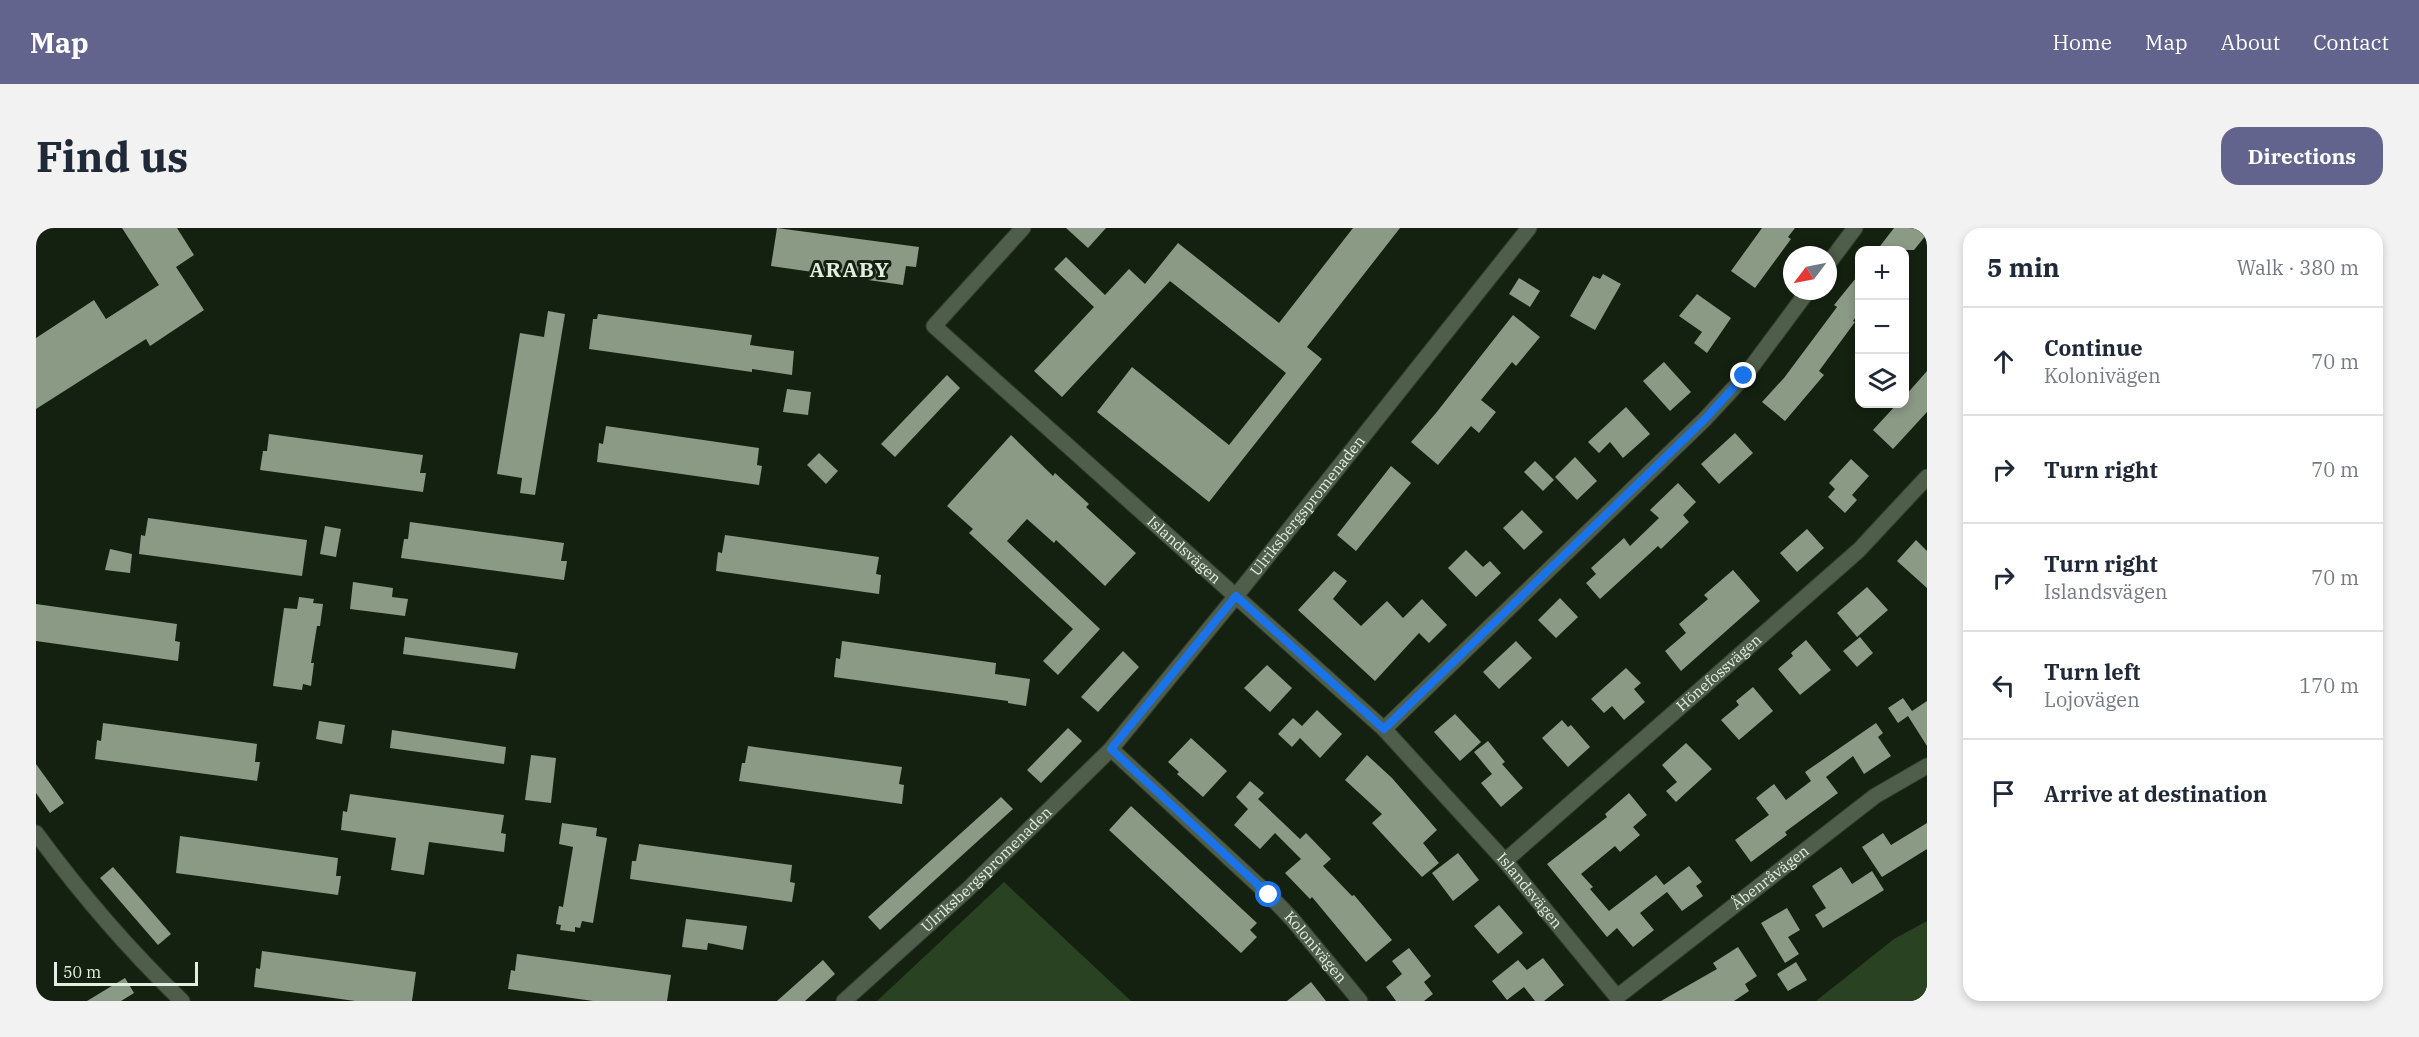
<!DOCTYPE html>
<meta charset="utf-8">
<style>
:root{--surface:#fff;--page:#f2f2f3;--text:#1f2937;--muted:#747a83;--line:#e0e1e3;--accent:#62648e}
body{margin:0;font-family:"IBM Plex Serif",serif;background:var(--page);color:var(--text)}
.controls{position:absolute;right:18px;top:18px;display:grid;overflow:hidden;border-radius:12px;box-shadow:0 3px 9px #0003}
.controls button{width:54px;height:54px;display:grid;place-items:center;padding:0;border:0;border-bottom:2px solid var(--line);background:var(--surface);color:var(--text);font:30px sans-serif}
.compass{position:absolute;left:1747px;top:18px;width:54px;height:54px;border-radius:50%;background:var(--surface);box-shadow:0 3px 9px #0003;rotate:238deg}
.scale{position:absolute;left:18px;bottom:15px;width:144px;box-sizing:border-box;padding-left:6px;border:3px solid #e4ede2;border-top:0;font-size:16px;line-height:21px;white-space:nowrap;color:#e4ede2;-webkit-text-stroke:4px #142110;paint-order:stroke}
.stop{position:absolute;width:18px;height:18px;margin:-14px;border:4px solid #1a73e8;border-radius:50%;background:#fff}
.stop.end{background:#1a73e8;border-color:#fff;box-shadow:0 2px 6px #0008}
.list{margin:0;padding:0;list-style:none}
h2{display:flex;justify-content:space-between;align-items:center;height:78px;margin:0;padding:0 24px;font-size:26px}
h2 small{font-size:20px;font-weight:400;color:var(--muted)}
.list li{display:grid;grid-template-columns:39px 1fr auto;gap:18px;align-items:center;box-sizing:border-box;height:108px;padding:0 24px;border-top:2px solid var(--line)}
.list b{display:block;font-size:22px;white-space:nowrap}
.list p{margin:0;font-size:20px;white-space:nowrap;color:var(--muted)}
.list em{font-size:20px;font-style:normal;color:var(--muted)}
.icon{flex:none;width:33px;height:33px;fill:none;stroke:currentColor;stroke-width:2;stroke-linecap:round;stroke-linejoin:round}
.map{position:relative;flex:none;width:1891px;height:773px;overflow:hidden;border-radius:18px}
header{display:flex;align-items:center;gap:36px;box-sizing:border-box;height:84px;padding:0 30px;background:var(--accent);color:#fff}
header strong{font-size:28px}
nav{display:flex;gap:33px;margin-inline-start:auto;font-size:21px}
.intro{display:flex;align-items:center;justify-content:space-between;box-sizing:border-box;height:144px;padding:0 36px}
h1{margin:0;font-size:42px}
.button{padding:15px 27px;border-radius:18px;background:var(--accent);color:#fff;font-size:21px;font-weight:700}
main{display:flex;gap:36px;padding:0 36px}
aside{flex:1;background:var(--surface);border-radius:18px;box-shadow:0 3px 9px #0003}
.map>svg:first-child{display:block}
.green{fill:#294322}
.building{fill:#8a9a85}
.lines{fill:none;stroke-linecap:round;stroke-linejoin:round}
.minor-casing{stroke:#313e2d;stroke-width:17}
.minor{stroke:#4f5e4b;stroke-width:15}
.route{stroke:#1a73e8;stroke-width:8}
.labels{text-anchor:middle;stroke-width:6;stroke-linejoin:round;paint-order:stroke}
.street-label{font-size:15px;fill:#e4ede2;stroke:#142110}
.district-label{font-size:21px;font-weight:bold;letter-spacing:1.5px;fill:#e4ede2;stroke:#142110}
</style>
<header>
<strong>Map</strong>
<nav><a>Home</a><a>Map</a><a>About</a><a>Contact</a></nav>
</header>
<div class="intro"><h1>Find us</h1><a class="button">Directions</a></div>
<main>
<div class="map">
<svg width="1891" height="773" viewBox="0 0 1891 773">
<rect width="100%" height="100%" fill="#142110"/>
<g class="green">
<polygon points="968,654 1095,773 841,773"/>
<polygon points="1891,693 1891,773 1780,773 1858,711"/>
</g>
<g class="building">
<polygon points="86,0 141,0 158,27 140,39 168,82 114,118 110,111 0,181 0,110 58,72 70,91 123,57"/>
<polygon points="741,0 883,19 880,39 870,38 867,57 735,38"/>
<polygon points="1030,0 1070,0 1052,20"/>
<polygon points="1317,0 1364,0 1271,119 1286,131 1173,274 1061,184 1096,139 1193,217 1250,145 1134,53 1026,169 998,143 1058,79 1018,41 1030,29 1069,67 1093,41 1109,56 1142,15 1243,95"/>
<polygon points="1726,0 1759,0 1752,9 1755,11 1719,60 1695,43"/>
<polygon points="1858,0 1891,0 1891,6 1878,22 1841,22"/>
<polygon points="1824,45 1824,84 1817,93 1819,94 1783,143 1788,147 1749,193 1726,174 1748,150 1801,79 1798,77"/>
<polygon points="1567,46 1585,56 1559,102 1534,88 1557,48 1564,51"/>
<polygon points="1483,50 1504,63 1494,79 1473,66"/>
<polygon points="1661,66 1695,90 1671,125 1658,115 1666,104 1643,88"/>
<polygon points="512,83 529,86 499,267 484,265 486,250 461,246 484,105 508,109"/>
<polygon points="562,86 716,107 714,117 758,123 756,147 716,141 716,144 553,121 557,91 561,91"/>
<polygon points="1477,87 1504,109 1480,138 1476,134 1445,172 1460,184 1443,205 1435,198 1402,237 1375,214 1400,185"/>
<polygon points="1628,134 1655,164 1634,183 1607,153"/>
<polygon points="1891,143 1891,184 1857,221 1837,202 1861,176 1869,176 1869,168"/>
<polygon points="911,147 924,160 859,229 845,216"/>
<polygon points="751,161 775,164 772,187 747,184"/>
<polygon points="1590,179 1614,206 1587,230 1574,214 1563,225 1552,214"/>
<polygon points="570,198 723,220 721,237 726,238 723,257 561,234 563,215 567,216"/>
<polygon points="1699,205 1717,225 1683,256 1665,236"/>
<polygon points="233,206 387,227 384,245 390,245 387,264 224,242 227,223 231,223"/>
<polygon points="975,207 1017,248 1019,245 1053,276 1050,279 1100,325 1069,358 1020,312 1018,315 991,291 971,313 1064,401 1022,447 1007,433 1037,401 933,305 937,301 911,278"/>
<polygon points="783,225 802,243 790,256 771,237"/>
<polygon points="1539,229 1561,253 1541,272 1519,249"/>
<polygon points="1815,231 1833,248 1816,267 1821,272 1809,285 1792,269 1799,261 1793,255"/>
<polygon points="1499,233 1518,252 1507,263 1488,244"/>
<polygon points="1355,238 1375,255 1320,323 1301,307"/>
<polygon points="1642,255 1660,274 1647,287 1653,294 1625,321 1622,318 1564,371 1550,355 1560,346 1555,340 1588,310 1594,318 1623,290 1614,282"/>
<polygon points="1486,282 1507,304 1488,322 1467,300"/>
<polygon points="112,290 271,312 266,348 103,326 105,307 109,308"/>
<polygon points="374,294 528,315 525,333 531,333 528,352 365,330 368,311 372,311"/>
<polygon points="289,298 305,301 300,329 284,326"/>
<polygon points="1771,301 1788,320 1761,344 1744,325"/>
<polygon points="689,307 843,329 840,346 845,347 843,366 680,343 682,324 686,325"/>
<polygon points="1880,312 1891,323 1891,360 1861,333"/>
<polygon points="74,321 96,326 94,345 69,342"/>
<polygon points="1430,322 1447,339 1454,333 1465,345 1440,369 1412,340"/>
<polygon points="1697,342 1724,373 1645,443 1629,423 1650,405 1643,396 1672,371 1668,367"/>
<polygon points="1298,343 1311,353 1297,371 1325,398 1351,373 1367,390 1386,371 1411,397 1393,415 1383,405 1339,453 1262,382"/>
<polygon points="317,354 357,360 356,369 372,371 369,388 314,381"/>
<polygon points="1831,359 1852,382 1821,409 1801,385"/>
<polygon points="263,369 278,371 277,375 287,376 284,398 281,398 275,435 278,435 275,458 267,456 266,462 237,458 248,380 261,381"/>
<polygon points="1524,370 1542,389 1520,410 1502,392"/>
<polygon points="0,376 141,396 139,413 144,414 142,433 0,413"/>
<polygon points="369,409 482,425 479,441 367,426"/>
<polygon points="1824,409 1837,425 1821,439 1807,423"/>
<polygon points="1770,412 1795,442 1764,467 1742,441 1757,428 1755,425"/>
<polygon points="806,413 960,435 959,446 994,451 990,478 972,475 972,473 798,449 800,430 804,431"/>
<polygon points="1480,413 1496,430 1463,461 1447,444"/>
<polygon points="1087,423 1103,439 1062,484 1045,469"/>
<polygon points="1231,437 1256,460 1234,484 1208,460"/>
<polygon points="1590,440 1605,455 1598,461 1609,474 1588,492 1576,478 1568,485 1555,471"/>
<polygon points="1717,459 1737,483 1703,512 1685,492 1703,477 1700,473"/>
<polygon points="1867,470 1876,483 1891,473 1891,518 1872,488 1862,495 1852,480"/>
<polygon points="1281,482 1306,506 1284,530 1264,510 1256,519 1242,506 1257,490 1266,498"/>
<polygon points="1419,486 1445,514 1424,533 1398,504"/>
<polygon points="1526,492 1532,499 1535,497 1554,519 1532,539 1506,510"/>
<polygon points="283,493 309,497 306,516 280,511"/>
<polygon points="67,495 221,516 219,534 224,534 221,553 59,531 61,512 65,513"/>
<polygon points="1840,495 1847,505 1842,509 1855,528 1828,546 1817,528 1790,549 1802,565 1749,604 1751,607 1715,634 1699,612 1733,587 1720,570 1738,556 1750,572 1775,553 1769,544"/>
<polygon points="1032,500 1046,513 1005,555 991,542"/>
<polygon points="356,502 470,519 468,536 354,520"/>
<polygon points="1155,510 1191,543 1167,569 1141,546 1143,544 1132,534"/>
<polygon points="1452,513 1469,534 1466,536 1487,560 1465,579 1445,555 1456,546 1438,524"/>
<polygon points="1650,515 1676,541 1640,574 1630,563 1641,554 1626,537"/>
<polygon points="712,518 866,539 863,556 868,557 866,576 703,553 706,535 709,535"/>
<polygon points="495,527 520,530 515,575 489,572"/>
<polygon points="1331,527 1356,550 1401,602 1387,615 1403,635 1386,649 1336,595 1346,586 1309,552"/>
<polygon points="0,536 28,575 14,585 0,565"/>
<polygon points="1214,553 1228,565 1222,571 1264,611 1270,605 1295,631 1287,638 1316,668 1318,667 1356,712 1330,734 1276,669 1274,671 1249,645 1265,631 1239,605 1224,621 1198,597 1212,581 1200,569"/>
<polygon points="1593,565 1611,587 1597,599 1604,607 1584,624 1579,618 1545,646 1557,659 1554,661 1573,683 1620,647 1628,657 1653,638 1666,654 1660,658 1667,668 1646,683 1631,664 1604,685 1618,702 1597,719 1581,700 1571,709 1511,636 1571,589 1569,586"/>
<polygon points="314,566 468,587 465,605 470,606 468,624 393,614 388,647 355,642 360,610 305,602 307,583 311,584"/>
<polygon points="965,569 977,581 844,702 832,689"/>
<polygon points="1095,578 1221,695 1214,702 1221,709 1205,725 1073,602"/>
<polygon points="526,595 561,600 560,608 571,610 557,695 546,693 544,700 539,699 539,704 524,702 525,697 520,696 523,678 527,679 537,619 523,616"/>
<polygon points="1891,595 1891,621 1846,649 1826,619 1847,605 1855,617"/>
<polygon points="144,608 302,630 300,648 305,648 302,667 140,645"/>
<polygon points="603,616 756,637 754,654 759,655 756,674 594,651 596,633 600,633"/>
<polygon points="1422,625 1443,652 1417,673 1396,645"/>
<polygon points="77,639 135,706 122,717 64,650"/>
<polygon points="1805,639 1816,656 1836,643 1848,662 1787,700 1779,687 1790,680 1776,658"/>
<polygon points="1463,677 1487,705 1462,726 1438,698"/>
<polygon points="1751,680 1764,702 1752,709 1763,726 1749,735 1725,695"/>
<polygon points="650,691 711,698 707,722 672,715 671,722 646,719"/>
<polygon points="1702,719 1721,748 1709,756 1713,763 1698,773 1625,773 1681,741 1677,735"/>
<polygon points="1373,720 1395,748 1388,754 1397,766 1388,773 1360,773 1350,759 1366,746 1356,733"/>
<polygon points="226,723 380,744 376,773 319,773 218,759 220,740 224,741"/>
<polygon points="481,726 635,747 631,773 557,773 472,761 475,742 479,743"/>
<polygon points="1507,730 1528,757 1508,773 1499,773 1488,759 1471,772 1456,753 1482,732 1491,742"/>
<polygon points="787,732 799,746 769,773 741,773"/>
<polygon points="1760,734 1771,752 1752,763 1741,746"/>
<polygon points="89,750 98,765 85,773 51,773"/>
<polygon points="1275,754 1290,773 1251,773"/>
</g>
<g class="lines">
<defs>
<g id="minor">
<path id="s1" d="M987,0L898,98L1348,501L1469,633L1581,769L1839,568L1891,538"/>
<polyline points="1792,36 1819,0"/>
<polyline points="1348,501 1669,191 1708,149 1772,63"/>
<path id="s2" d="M1075,521L1233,667L1256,691L1324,773"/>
<path d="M0,605C44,665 93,722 146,773"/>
<path id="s3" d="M1469,633L1823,322L1891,249"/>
<path id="s4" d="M808,773L931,662L1075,521L1200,368L1493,0"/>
</g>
</defs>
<use href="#minor" class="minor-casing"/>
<use href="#minor" class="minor"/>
</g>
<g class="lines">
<polyline class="route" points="1233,667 1075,521 1200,368 1348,501 1669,191 1708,148"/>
</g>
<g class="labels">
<g class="street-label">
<text dy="5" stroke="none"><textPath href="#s4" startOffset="680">Ulriksbergspromenaden</textPath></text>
<text dy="5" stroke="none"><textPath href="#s1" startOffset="468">Islandsvägen</textPath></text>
<text dy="5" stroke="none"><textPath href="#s3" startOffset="285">Hönefossvägen</textPath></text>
<text dy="5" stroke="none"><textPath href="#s4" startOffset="194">Ulriksbergspromenaden</textPath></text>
<text dy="5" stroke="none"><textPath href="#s1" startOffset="1286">Åbenråvägen</textPath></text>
<text dy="5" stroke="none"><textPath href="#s1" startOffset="954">Islandsvägen</textPath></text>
<text dy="5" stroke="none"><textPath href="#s2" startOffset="285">Kolonivägen</textPath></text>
</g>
<g class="district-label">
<text x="814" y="49">ARABY</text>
</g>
</g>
</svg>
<div class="controls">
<button>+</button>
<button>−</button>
<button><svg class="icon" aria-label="layers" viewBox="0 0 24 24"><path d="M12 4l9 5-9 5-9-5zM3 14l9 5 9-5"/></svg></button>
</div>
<svg class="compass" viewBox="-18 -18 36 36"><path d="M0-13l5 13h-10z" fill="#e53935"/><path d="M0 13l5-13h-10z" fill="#747a83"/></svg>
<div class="scale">50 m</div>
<div class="stop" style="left:1233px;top:667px"></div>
<div class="stop end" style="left:1708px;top:148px"></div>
</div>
<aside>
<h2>5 min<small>Walk · 380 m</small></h2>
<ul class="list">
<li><svg class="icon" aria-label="ahead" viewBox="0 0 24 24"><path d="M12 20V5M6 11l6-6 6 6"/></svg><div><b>Continue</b><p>Kolonivägen</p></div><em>70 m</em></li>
<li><svg class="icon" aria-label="right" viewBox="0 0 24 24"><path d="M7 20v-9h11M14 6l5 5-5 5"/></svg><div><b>Turn right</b></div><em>70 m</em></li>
<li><svg class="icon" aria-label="right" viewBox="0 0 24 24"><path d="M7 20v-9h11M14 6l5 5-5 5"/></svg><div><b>Turn right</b><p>Islandsvägen</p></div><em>70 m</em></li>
<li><svg class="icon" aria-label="left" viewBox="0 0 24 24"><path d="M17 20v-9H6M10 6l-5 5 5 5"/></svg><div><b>Turn left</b><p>Lojovägen</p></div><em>170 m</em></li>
<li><svg class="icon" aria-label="arrive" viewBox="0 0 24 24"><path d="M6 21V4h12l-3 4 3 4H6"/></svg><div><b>Arrive at destination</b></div></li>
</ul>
</aside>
</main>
